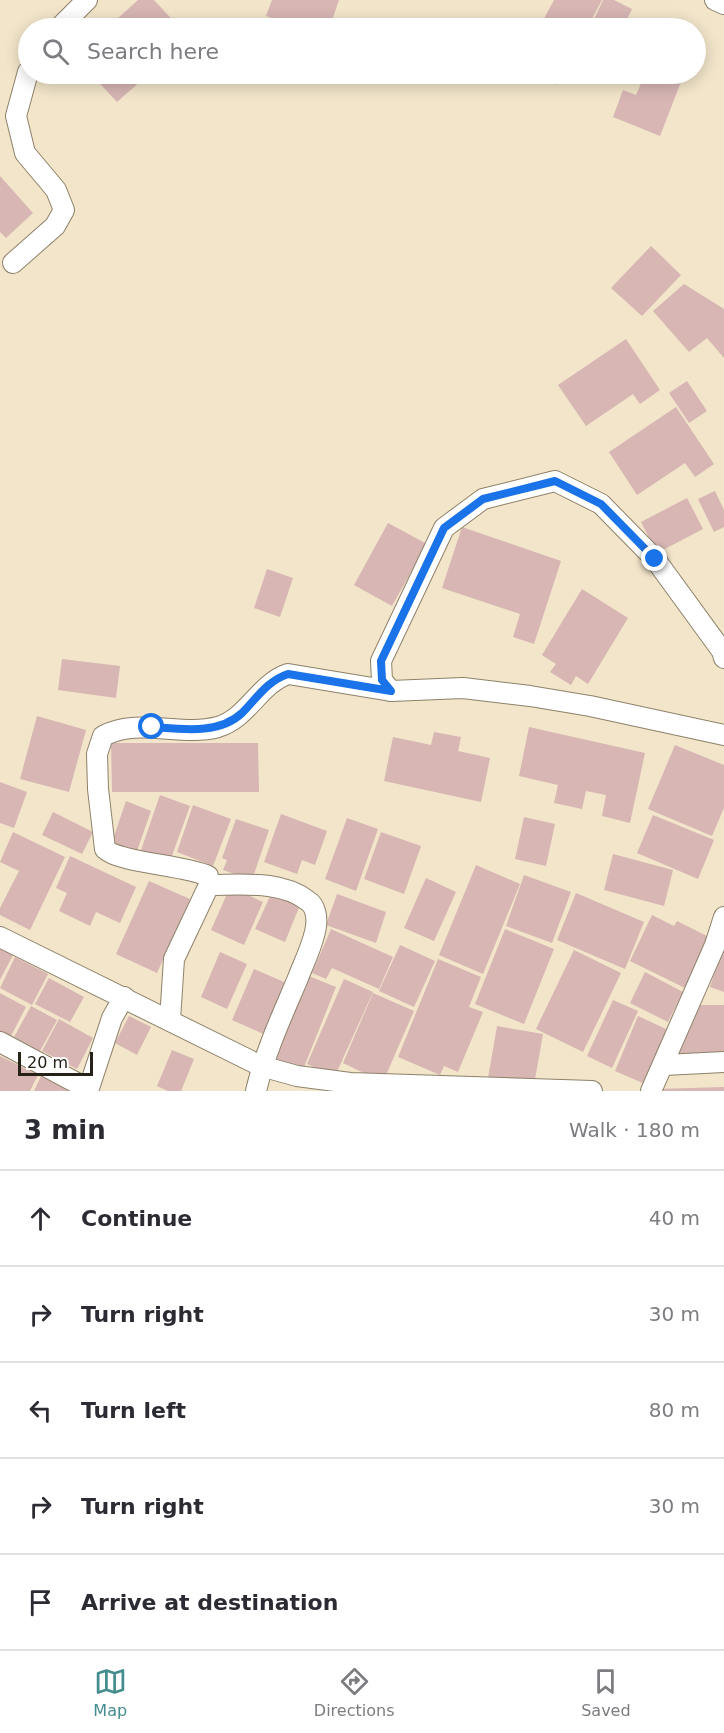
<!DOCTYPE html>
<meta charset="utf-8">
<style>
:root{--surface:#fff;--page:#f2f2f3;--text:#2b2b33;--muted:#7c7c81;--line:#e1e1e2;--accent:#458d8f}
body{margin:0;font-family:"DejaVu Sans",sans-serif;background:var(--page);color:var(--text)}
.scale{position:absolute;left:18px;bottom:15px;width:75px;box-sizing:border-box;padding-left:6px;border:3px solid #272218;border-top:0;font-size:16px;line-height:21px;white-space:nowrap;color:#272218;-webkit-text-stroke:4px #fff;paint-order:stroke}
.stop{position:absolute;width:18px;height:18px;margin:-14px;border:4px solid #1a73e8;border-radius:50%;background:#fff}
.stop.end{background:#1a73e8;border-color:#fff;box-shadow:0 2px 6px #0008}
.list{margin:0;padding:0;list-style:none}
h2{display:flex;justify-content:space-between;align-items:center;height:78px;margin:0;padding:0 24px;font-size:26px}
h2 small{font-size:20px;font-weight:400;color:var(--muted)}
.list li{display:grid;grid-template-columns:39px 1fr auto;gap:18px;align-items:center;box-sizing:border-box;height:96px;padding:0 24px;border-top:2px solid var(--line)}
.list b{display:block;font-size:22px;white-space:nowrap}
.list em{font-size:20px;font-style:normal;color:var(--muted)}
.icon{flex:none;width:33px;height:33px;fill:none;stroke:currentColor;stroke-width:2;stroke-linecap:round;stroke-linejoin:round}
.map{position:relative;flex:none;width:724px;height:1091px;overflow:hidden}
.search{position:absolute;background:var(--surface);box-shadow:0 3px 15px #0003;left:18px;right:18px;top:18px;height:66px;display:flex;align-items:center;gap:15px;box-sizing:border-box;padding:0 21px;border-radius:33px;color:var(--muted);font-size:22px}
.sheet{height:558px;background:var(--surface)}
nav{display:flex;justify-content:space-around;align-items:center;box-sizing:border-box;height:84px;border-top:2px solid var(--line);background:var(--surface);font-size:16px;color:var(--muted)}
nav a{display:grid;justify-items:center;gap:3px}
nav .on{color:var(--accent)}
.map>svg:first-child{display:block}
.building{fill:#d7b6b4}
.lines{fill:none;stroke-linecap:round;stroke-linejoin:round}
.street-casing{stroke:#8d8169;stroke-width:22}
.street{stroke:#fff;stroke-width:20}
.route{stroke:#1a73e8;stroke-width:8}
</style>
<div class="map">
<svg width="724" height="1091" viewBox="0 0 724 1091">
<rect width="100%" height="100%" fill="#f2e5ca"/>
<g class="building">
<polygon points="138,0 154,0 180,28 107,28"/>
<polygon points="272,0 339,0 331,23 316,18 312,28 302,28 266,16"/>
<polygon points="554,0 602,0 587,28 539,28"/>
<polygon points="603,0 614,0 632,9 623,28 590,28"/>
<polygon points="91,74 149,74 117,102"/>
<polygon points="536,74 563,74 557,85"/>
<polygon points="645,74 684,74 660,136 613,117 623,90 636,95"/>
<polygon points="0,176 33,213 6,238 0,232"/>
<polygon points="651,246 681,275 642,316 611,288"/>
<polygon points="684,284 724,309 724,358 707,338 689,352 653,311"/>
<polygon points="626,339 660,390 640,404 633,394 586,426 558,385"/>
<polygon points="687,381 707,411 689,423 669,393"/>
<polygon points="676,407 714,464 695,477 685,463 637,495 609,452"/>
<polygon points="715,491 724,510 724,527 714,532 698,499"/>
<polygon points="687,498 703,529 657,553 641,522"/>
<polygon points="388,523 427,544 392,606 354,585"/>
<polygon points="462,527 561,561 534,644 513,637 520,614 442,588"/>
<polygon points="267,569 293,578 280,617 254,608"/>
<polygon points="582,589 628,618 588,684 576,676 571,685 550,672 556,664 542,655"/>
<polygon points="62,659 120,666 116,698 58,690"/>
<polygon points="37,716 86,730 69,792 20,779"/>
<polygon points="529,727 645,753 630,823 602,816 606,795 586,791 582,809 554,803 558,785 519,776"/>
<polygon points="434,732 461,737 458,751 490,758 481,802 384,781 393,737 431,745"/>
<polygon points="111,743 258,743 259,792 112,792"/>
<polygon points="675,745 724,765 724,808 712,836 648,809"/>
<polygon points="0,782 27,792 14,828 0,823"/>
<polygon points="160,795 190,806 170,861 141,850"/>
<polygon points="126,801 151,811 136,854 111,845"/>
<polygon points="193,805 231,819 213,866 177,852"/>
<polygon points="53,812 93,832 82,854 42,835"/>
<polygon points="281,814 327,831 315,865 302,860 297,874 264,862"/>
<polygon points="653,815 714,840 698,879 637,853"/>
<polygon points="524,817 555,824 546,866 515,859"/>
<polygon points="347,818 378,829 356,891 325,879"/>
<polygon points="236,819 269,830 252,880 223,870 227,860 222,858"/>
<polygon points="13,832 65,857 30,930 0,915 0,908 19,871 0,862"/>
<polygon points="381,832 421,846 404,894 364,879"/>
<polygon points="613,854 673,870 664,906 604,890"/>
<polygon points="70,856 136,887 120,923 96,912 90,926 59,911 67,893 56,888"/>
<polygon points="476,865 520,884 483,974 439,955"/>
<polygon points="524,875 571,892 552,943 506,926"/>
<polygon points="426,878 456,892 434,941 404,928"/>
<polygon points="149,881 190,899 157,973 116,954"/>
<polygon points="230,887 263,902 244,945 211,930"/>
<polygon points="272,892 300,905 285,942 255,929"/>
<polygon points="576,893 644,922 625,969 557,940"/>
<polygon points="337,894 386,912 376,943 326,925"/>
<polygon points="652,915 674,926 677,921 711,938 687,989 630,961"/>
<polygon points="331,929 393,957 379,989 332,968 326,979 312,973"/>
<polygon points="505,929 554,949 524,1024 475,1004"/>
<polygon points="724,944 724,992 710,987"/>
<polygon points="0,945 14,953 0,980"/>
<polygon points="400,945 435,961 414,1007 379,991"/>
<polygon points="574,950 621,973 583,1052 536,1029"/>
<polygon points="220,952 247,964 227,1009 201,997"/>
<polygon points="15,957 48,974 32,1005 0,988"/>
<polygon points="438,959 481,977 469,1007 483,1012 458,1072 444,1066 440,1075 398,1057"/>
<polygon points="254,969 291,985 268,1036 232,1020"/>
<polygon points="645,972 683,992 668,1022 630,1003"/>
<polygon points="304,974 336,987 302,1072 269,1058"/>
<polygon points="49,978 84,997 70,1022 35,1004"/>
<polygon points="344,979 373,992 335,1076 307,1064"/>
<polygon points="0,993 26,1007 10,1038 0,1032"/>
<polygon points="373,993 414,1011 383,1082 343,1063"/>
<polygon points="613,1000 638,1011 612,1068 587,1056"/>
<polygon points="699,1005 724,1005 724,1056 677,1056"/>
<polygon points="31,1006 57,1020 40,1051 14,1037"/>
<polygon points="129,1016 151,1027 137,1055 115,1043"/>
<polygon points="638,1016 668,1030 645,1084 615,1071"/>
<polygon points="59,1019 93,1038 77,1069 42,1051"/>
<polygon points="497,1026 543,1034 534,1085 488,1078"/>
<polygon points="172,1050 194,1059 181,1091 168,1091 157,1086"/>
<polygon points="0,1056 38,1075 30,1091 0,1091"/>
<polygon points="41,1076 71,1091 34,1091"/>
<polygon points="724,1087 724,1091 657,1091 657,1089"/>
</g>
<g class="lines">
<defs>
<g id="street">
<polyline points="715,0 724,4"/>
<polyline points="59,28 87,0"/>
<polyline points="13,263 55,226 64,210 56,190 25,153 16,116 28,72"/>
<polyline points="391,691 382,680 381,661 444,528 483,499 555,481 601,504 655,559 722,651 724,658"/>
<path d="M209,885C241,885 282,880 308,901C316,906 317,918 316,926C314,943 304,962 298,978C282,1016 265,1052 256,1091"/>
<polyline points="0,937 261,1066 297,1076 350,1083 592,1091"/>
<path d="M170,1020L174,959L209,885L208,876C185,865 119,863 105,849L98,789L97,754L103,736C139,717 180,737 218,727C248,718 259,684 288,674L391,691L463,688L530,696L590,706L724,735"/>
<polyline points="0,1042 88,1089"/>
<polyline points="664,1065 724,1062"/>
<polyline points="88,1091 112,1018 124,997"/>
<polyline points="651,1091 715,945 724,917"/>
</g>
</defs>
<use href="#street" class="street-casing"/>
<use href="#street" class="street"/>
</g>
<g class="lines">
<path class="route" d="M152,727C181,729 219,735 242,713C257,698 267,681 288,674L391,691L382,680L381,661L444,528L483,499L555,481L601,504L655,559"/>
</g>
</svg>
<div class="scale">20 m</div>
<div class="stop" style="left:152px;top:727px"></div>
<div class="stop end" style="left:655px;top:559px"></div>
<div class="search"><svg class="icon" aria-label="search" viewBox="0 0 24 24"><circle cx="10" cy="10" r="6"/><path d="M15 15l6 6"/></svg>Search here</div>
</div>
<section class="sheet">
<h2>3 min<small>Walk · 180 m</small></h2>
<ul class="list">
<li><svg class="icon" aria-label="ahead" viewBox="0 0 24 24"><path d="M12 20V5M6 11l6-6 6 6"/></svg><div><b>Continue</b></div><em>40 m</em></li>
<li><svg class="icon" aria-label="right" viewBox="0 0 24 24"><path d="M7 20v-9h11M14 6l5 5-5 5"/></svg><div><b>Turn right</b></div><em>30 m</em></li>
<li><svg class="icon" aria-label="left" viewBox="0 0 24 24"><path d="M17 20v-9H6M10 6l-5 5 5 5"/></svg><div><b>Turn left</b></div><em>80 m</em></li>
<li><svg class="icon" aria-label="right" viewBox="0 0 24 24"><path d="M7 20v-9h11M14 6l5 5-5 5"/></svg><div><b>Turn right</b></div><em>30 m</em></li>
<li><svg class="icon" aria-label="arrive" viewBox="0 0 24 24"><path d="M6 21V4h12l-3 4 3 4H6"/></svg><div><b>Arrive at destination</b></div></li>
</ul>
</section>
<nav>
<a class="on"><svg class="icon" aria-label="map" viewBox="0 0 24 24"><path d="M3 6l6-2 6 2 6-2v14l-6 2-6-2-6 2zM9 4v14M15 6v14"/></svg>Map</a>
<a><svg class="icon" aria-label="directions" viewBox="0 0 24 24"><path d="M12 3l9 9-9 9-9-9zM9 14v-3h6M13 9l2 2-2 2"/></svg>Directions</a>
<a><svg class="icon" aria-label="saved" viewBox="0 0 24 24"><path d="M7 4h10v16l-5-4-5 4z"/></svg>Saved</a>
</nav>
